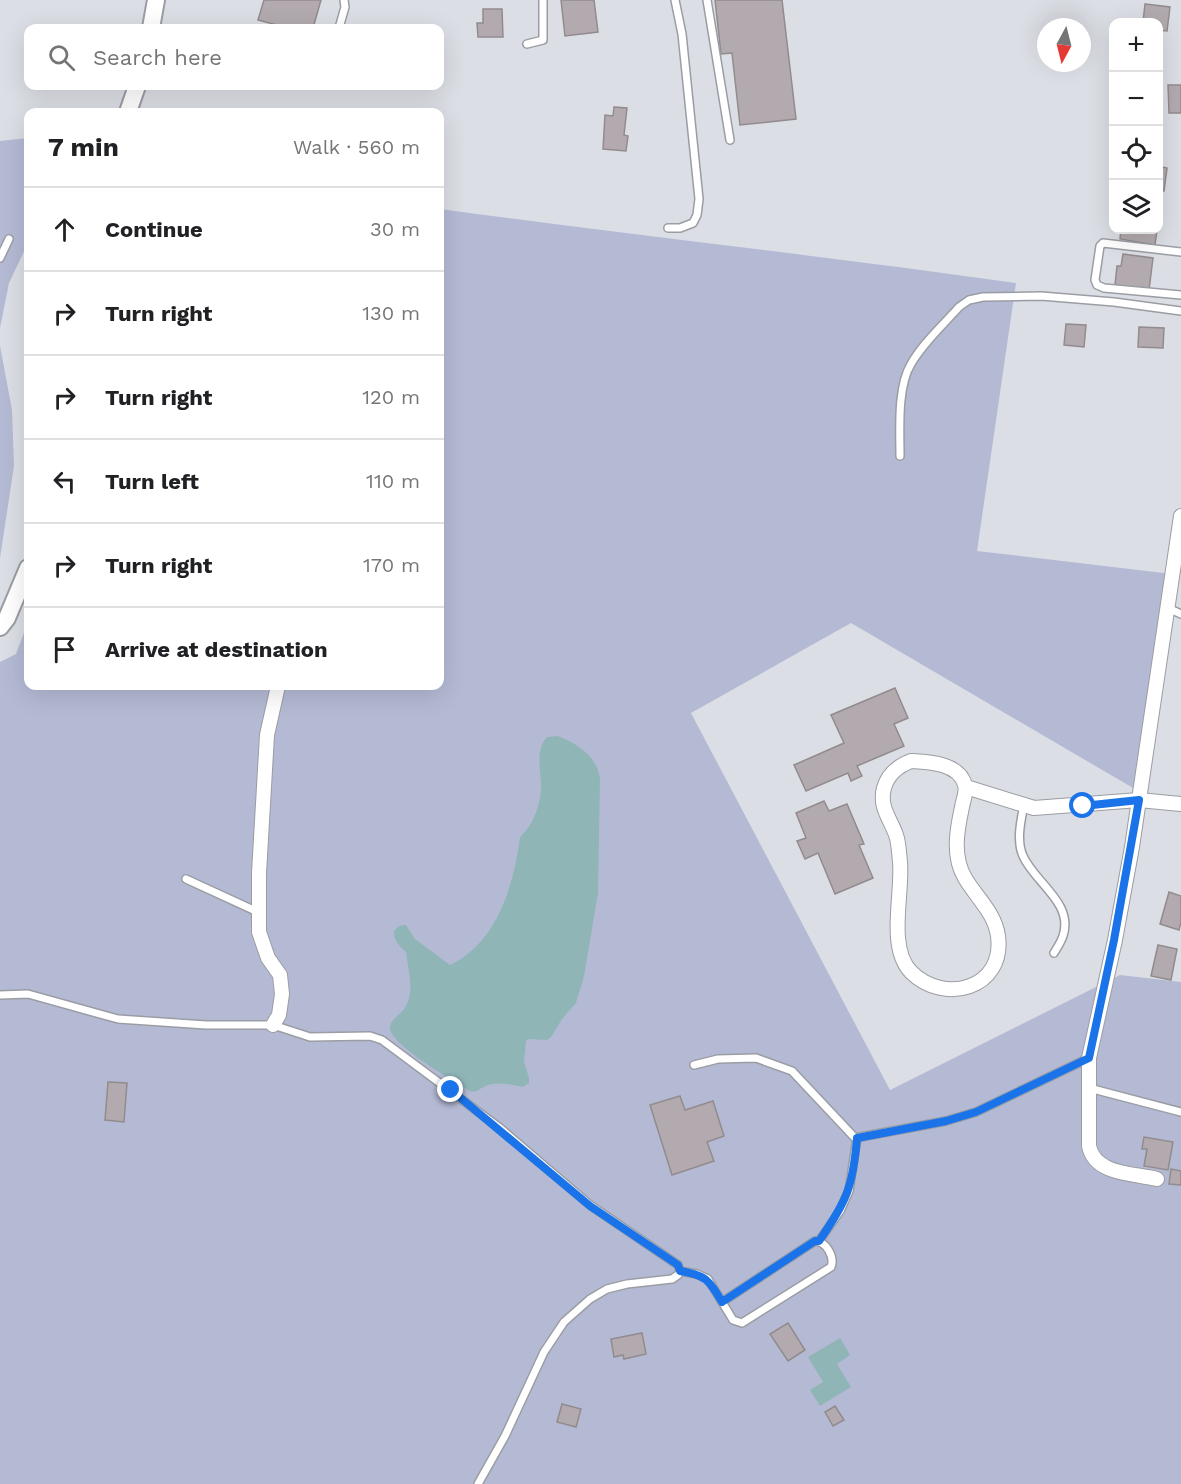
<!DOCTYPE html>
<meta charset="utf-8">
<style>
:root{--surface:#fff;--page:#f6f6f6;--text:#202124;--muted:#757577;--line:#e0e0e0}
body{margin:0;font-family:"Work Sans",sans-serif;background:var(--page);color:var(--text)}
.controls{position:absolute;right:18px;top:18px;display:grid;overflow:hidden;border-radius:12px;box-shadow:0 6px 24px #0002}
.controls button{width:54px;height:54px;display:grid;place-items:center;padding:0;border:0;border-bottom:2px solid var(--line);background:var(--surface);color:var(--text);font:30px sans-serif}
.compass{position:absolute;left:1037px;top:18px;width:54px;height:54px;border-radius:50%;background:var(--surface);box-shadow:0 6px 24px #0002;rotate:187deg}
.stop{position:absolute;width:18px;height:18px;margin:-14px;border:4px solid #1a73e8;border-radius:50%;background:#fff}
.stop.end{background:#1a73e8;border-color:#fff;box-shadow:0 2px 6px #0008}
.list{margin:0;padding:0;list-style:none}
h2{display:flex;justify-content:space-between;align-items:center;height:78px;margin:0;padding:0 24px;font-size:26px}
h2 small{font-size:20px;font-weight:400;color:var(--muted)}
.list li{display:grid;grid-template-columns:39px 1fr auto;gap:18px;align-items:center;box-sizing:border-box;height:84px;padding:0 24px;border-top:2px solid var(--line)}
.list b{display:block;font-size:22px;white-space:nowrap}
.list em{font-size:20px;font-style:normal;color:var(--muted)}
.icon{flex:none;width:33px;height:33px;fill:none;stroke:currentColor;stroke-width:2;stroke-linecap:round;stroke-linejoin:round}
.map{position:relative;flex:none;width:1181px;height:1484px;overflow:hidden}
.search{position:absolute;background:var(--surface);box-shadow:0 6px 24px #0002;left:24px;top:24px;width:420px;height:66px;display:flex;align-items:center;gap:15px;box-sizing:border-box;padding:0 21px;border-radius:12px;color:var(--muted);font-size:22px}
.panel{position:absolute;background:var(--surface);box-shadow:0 6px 24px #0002;left:24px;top:108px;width:420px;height:582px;border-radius:12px}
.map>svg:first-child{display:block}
.green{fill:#b4bad4}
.water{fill:#8fb5b7}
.building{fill:#b2aaae;stroke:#928b8e;stroke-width:1.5}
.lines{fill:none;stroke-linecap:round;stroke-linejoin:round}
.service-casing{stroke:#9b9da4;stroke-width:10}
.minor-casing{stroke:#9b9da4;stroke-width:16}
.tertiary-casing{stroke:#9b9da4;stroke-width:20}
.service{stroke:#fff;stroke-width:7}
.minor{stroke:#fff;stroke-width:14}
.tertiary{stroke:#fff;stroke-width:16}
.route{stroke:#1a73e8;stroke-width:8}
</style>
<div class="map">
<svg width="1181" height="1484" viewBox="0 0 1181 1484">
<rect width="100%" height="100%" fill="#dcdee5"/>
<g class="green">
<polygon points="28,138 28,243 9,283 0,328 0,141"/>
<path d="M440,209C632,235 824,256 1016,283L977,551L1172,574L1145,795L851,623L691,713L890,1090L1120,975L1181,982V1484H0V662L16,654L28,622V686H440Z"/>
<polygon points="0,346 12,410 14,466 0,558"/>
</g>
<g class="water">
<path d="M558,736C578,744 597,756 600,779L598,893L584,976L576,1003L562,1019L551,1037L547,1040L529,1039L526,1041L524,1062L529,1078V1083L523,1087C512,1085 497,1081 486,1086C480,1088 479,1091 472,1092C457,1083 390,1045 390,1028C390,1019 402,1014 406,1006C415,990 408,969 406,952C399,946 394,941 394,931L399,926L406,925L415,939L450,965C497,943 514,885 520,837C534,825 542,801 541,782C540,768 536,748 547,737Z"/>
<polygon points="840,1338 850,1355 837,1364 851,1387 820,1406 810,1390 823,1382 808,1357"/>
</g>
<g class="building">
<polygon points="264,0 321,0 313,28 288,28 258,20"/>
<polygon points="561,0 594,0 598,32 565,36"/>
<polygon points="715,0 782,0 796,119 740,125 732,53 721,54"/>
<polygon points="1145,4 1170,7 1167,31 1158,30 1158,22 1143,22"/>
<polygon points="483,9 502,9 503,37 478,37 477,23 483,23"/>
<polygon points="1168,85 1181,85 1181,113 1169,113"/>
<polygon points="614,107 627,108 624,135 628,136 626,151 603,149 605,115 613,116"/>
<polygon points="1158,166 1167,168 1164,191 1158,191"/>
<polygon points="1121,230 1157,230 1155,245 1120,239"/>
<polygon points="1123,254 1153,258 1149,290 1115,285 1117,266 1121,266"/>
<polygon points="1066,324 1086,325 1084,347 1064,345"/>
<polygon points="1139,327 1164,328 1163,348 1138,347"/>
<polygon points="895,688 908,718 894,724 904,746 857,766 862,776 851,781 848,773 806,791 794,765 844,743 831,715"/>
<polygon points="824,801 829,811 847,804 864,844 859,845 873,878 835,894 818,853 805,859 797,841 806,838 796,813"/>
<polygon points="1169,892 1181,896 1181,922 1179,930 1160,924"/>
<polygon points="1158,945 1177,949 1171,980 1151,976"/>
<polygon points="108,1082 127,1083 124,1122 105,1120"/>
<polygon points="680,1096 685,1110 713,1101 724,1136 707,1142 714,1161 672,1175 650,1105"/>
<polygon points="1144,1137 1173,1142 1168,1170 1144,1166 1147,1149 1142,1149"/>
<polygon points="1171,1169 1181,1171 1181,1185 1169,1184"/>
<polygon points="788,1323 805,1350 788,1361 770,1334"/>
<polygon points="642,1333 646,1354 624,1359 623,1355 614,1357 611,1339"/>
<polygon points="562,1404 581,1409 576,1427 557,1422"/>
<polygon points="835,1406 844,1420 833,1426 825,1412"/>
</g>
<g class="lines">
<defs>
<g id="service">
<polyline points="707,0 730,140"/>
<polyline points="339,28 345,7 344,0"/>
<polyline points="527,44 543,40 543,0"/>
<polyline points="668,228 680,228 693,223 697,215 699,199 682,34 675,0"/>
<polyline points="1181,252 1103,243 1100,246 1095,280 1097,285 1104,288 1181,295"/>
<polyline points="0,258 9,239"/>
<path d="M900,456C900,430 897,387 911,364C923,343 943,325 959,307L969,300L983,297L1041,296L1114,302L1181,311"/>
<polyline points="1168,608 1181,614"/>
<path d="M1024,804C1021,821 1016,840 1023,856C1035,883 1074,903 1063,936C1061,942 1057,948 1054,953"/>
<polyline points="186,879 260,913"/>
<polyline points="0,995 28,994 118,1019 206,1025 273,1025 310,1037 370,1036 382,1040 500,1128 590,1205 678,1265 680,1271 678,1275 672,1279 627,1284 607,1289 590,1299 564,1322 544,1352 505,1436 478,1484"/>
<polyline points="694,1065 718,1059 756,1058 792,1071 855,1138 946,1121 976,1112 1089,1058"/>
<polyline points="1089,1088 1181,1112"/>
<polyline points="819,1241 840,1211 849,1191 857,1138"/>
<path d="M680,1271L697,1274L708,1279L733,1320L742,1323L831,1267C835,1257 826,1241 815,1241L722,1302"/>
</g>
<g id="minor">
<path d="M911,761C929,762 959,763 965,785C967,791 963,801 962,807C957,830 952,856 965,878C976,897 995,913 998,936C1005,989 944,1005 911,972C887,947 903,894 900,862C899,854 899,843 896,835C890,818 879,807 884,788C888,774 898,766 911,761Z"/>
<polyline points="966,787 1034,808 1139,800 1181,804"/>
<polyline points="273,1025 279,1015 282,994 280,975 268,958 259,932 259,873 267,735 278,686"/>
<path d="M1157,1179C1133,1173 1095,1175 1089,1146V1058L1115,940L1132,847L1181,516"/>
</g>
<g id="tertiary">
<polyline points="151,28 156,0"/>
<polyline points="128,112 137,86"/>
<polyline points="0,627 7,618 28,568"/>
</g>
</defs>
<use href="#service" class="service-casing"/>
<use href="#minor" class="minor-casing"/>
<use href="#tertiary" class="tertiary-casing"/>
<use href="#service" class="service"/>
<use href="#minor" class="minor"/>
<use href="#tertiary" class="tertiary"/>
</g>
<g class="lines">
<path class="route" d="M451,1090L590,1206L678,1265L680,1271C706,1275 709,1280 722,1302L815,1241H819C847,1201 853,1186 857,1138L946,1121L976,1112L1089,1058L1114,940L1139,800L1083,806"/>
</g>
</svg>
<div class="controls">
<button>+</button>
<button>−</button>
<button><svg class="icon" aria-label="locate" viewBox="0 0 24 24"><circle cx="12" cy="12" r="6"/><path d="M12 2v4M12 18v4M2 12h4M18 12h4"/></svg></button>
<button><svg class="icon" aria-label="layers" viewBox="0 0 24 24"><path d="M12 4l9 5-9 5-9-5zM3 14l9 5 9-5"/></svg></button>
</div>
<svg class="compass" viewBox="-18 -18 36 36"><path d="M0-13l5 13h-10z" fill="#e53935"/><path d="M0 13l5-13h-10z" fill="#757577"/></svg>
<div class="stop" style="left:1083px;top:806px"></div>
<div class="stop end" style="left:451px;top:1090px"></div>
<div class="search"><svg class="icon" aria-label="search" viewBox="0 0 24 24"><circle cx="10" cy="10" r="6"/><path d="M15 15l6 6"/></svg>Search here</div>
<section class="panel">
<h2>7 min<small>Walk · 560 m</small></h2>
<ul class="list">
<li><svg class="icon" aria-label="ahead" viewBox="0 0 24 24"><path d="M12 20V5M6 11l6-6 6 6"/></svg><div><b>Continue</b></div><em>30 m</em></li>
<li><svg class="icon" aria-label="right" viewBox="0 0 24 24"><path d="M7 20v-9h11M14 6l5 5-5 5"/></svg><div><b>Turn right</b></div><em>130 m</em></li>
<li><svg class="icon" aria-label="right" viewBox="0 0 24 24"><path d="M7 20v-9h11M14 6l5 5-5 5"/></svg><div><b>Turn right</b></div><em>120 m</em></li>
<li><svg class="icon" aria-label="left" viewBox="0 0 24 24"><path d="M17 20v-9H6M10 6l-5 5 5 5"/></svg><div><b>Turn left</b></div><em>110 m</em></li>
<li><svg class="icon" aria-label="right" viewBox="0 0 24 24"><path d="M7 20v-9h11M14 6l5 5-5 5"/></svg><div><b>Turn right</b></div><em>170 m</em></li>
<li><svg class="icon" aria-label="arrive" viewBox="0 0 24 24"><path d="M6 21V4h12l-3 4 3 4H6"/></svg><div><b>Arrive at destination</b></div></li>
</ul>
</section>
</div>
